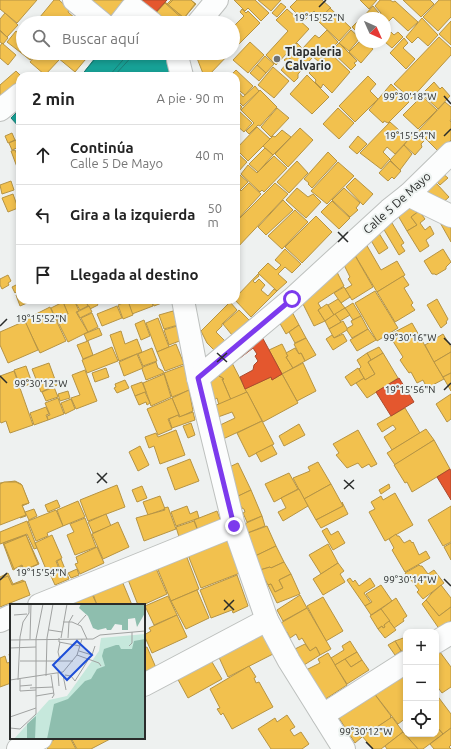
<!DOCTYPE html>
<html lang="es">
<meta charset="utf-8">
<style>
:root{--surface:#fff;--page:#f6f6f6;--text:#222;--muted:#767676;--line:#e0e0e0}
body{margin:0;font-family:Ubuntu,sans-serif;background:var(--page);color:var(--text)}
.controls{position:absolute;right:12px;bottom:12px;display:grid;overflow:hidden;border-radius:8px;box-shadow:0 2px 6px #0003}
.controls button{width:36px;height:36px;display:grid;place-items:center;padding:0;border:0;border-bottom:1px solid var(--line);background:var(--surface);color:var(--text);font:20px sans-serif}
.compass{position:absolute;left:355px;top:12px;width:36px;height:36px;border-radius:50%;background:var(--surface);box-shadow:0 2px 6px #0003;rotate:135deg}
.stop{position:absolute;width:12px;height:12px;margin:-9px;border:3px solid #7c3aed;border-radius:50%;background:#fff}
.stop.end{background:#7c3aed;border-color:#fff;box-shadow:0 1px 4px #0008}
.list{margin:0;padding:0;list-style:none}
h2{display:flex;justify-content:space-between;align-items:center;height:52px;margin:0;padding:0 16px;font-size:17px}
h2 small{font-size:13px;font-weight:400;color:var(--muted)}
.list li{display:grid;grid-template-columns:26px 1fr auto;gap:12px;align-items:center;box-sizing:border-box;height:60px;padding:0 16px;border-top:1px solid var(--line)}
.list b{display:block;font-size:15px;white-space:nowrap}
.list p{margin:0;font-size:13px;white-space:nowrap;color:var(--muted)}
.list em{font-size:13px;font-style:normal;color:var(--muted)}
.icon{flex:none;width:22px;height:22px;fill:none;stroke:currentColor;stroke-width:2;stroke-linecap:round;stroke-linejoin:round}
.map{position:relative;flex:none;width:451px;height:749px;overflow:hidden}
.search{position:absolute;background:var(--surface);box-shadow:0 2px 6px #0003;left:16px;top:16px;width:224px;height:44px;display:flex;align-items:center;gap:10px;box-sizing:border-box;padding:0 14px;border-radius:22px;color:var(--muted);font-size:15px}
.panel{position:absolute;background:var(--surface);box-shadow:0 2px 6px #0003;left:16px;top:72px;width:224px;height:232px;border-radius:12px}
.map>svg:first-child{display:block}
.homes{fill:#f2c14e;stroke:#b69444}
.shops{fill:#e4572e;stroke:#ac4a2d}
.public{fill:#17a398;stroke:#1d7f77}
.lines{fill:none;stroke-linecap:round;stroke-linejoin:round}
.minor-casing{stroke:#bdc0be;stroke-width:24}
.minor{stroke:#fcfdfd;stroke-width:22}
.route{stroke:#7c3aed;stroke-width:5}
.ticks{fill:none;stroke:#2a2c2b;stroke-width:1.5}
.poi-dot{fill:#6f7170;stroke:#edf2f0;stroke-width:1.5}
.labels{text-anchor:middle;stroke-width:4;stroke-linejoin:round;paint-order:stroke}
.poi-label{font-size:12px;font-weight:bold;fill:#2a2c2b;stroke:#edf2f0;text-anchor:start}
.street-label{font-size:12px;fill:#2a2c2b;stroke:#edf2f0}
.inset-road{fill:none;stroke:#a0a2a1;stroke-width:1}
.view{fill:#1d4ed8;fill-opacity:0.15;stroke:#1d4ed8;stroke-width:2}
.inset-edge{fill:none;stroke:#2a2c2b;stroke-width:2}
.ticks-label{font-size:10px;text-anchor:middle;fill:#2a2c2b;stroke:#edf2f0;stroke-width:4;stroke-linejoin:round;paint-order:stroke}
</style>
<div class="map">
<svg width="451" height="749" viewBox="0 0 451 749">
<rect width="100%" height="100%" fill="#eef1f0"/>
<g class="homes">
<polygon points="0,0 37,0 17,23 0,9"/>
<polygon points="54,0 59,0 69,9 68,12 76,19 73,23 35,23"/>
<polygon points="90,0 125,0 108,21"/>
<polygon points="90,0 125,0 109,21"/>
<polygon points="142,0 166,0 155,12"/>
<polygon points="171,0 191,0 196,4 184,18 167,4"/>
<polygon points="173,0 191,0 195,4 184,18 168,5"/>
<polygon points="234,0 255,0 269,13 261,21 248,8 245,11"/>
<polygon points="258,0 281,0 271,11"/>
<polygon points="297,0 322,0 331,8 321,18 314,11 304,21 290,7"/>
<polygon points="360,0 377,0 369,9"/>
<polygon points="380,0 390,0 393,2 395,1 418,22 408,31 393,17 385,25 385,18 378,18 381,13 375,6"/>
<polygon points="403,0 430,0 434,4 421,17"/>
<polygon points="439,0 451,0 451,17 438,31 423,17"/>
<polygon points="165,2 185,19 181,23 168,23 156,13"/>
<polygon points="165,3 184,20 182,23 167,23 156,13"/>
<polygon points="281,3 286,7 277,17 272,13"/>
<polygon points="373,6 379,13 376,18 366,18 364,16"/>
<polygon points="330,8 351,28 339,41 318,21"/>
<polygon points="242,9 246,13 248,11 260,23 234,49 233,27 244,16 240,12"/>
<polygon points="287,9 309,29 276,65 266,55 288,31 276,20"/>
<polygon points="5,13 18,25 7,37 0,30 0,19"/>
<polygon points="362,17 363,18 361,18 361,36 352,27"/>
<polygon points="422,18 438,35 428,46 418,37 412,43 406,37"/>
<polygon points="451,21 451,45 439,34"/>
<polygon points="327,30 338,42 319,62 303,48 315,35 319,38"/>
<polygon points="351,30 360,38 349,51 339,43"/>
<polygon points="0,31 8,38 3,44 0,42"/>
<polygon points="16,31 23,37 23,48 20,52 7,42"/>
<polygon points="391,32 394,35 398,32 403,37 392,48 385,42 385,38"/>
<polygon points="439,37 451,48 451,55 411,99 394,84"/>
<polygon points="404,38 408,43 403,48 415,59 406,69 390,53"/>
<polygon points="361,40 361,42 365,42 373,49 361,63 349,52"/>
<polygon points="250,42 264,55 248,73 233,60"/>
<polygon points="2,43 16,55 8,65 0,58 0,46"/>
<polygon points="297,43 312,58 302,69 286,55"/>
<polygon points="339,43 357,61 354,63 356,65 351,70 331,51"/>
<polygon points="23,49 23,53 36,53 30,60 20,52"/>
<polygon points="329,52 350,72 332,93 323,84 321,88 315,82 316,80 309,73"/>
<polygon points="37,53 52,53 59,60 45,75 30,62"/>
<polygon points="52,53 77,53 85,60 75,72"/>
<polygon points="77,53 92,53 86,60"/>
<polygon points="195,53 230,53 208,76 204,76"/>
<polygon points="265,56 274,64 266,73 257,65"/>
<polygon points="288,57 302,70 298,74 298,78 294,82 281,70 287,63 284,60"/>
<polygon points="257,65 266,73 259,81 250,73"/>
<polygon points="273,67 289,81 274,98 258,85"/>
<polygon points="236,70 253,86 245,95 237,89 236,90 236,76 230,76"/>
<polygon points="16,71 21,76 20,84 0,101 0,85"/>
<polygon points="307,75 329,97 312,114 290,94"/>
<polygon points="368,76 376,84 370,91 378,99 355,122 339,106"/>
<polygon points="434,82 440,89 442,87 450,96 438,109 422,94"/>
<polygon points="391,84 409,102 388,123 384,121 383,123 369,110"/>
<polygon points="255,86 259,91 243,106 236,99 236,94 238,91 243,97"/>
<polygon points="260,90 277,107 260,126 258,125 249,134 246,131 254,123 241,110"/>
<polygon points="422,96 437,110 418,129 403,115"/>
<polygon points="236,101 242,107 239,111 252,123 244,132 236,125"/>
<polygon points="445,102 451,107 451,119 450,121 451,122 451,140 439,152 418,131"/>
<polygon points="277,108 289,118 271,137 261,127"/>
<polygon points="338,108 354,123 339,139 323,124"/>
<polygon points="390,122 409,139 395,154 387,147 383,152 390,159 381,169 360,153"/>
<polygon points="257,127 270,139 248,161 236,149"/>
<polygon points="300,128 313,140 288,167 275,154"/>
<polygon points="282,130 291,137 273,155 263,146 273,136 275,137"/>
<polygon points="415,131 424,141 421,144 422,147 415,155 404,145"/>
<polygon points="12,133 15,140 8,143 5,136"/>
<polygon points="358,136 367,144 357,154 349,147"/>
<polygon points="16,140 19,147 12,150 9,143"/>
<polygon points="404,145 412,154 400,170 390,160"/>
<polygon points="265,148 273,155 258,172 249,164"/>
<polygon points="15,150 20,161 20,175 11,151"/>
<polygon points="236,152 247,162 238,172 236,170"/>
<polygon points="328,152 337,161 312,188 308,184 309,183 304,179"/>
<polygon points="274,156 287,168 264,192 262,190 260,192 241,174 248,165 257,173"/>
<polygon points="297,161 308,173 289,193 277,182"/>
<polygon points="390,161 401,171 394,179 392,177 388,181 379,173"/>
<polygon points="338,162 354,176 327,204 311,191"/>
<polygon points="442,173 448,178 440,185 435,180"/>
<polygon points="240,175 248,182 240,190 241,191 249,183 261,194 239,218 236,215 236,180"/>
<polygon points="355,178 373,194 363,205 346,187"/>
<polygon points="11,181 14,190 2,194 0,185"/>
<polygon points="275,183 288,194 236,249 236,222"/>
<polygon points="436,183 449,197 439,206 424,195"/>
<polygon points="297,188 308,197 313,194 321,202 306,218 286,200"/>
<polygon points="344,188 360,203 356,208 358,210 350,217 332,200"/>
<polygon points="13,194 18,208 8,212 2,198"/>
<polygon points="283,200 293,210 266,235 258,227"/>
<polygon points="332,201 350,218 339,229 321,212"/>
<polygon points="412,203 419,211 411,217 417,225 407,231 397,214"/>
<polygon points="295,210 308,222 282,249 268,236"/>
<polygon points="419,211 425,219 420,223 425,230 430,226 434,234 426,240 429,246 420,252 407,231 417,225 411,217"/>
<polygon points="316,216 332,232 302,263 285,247"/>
<polygon points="438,219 451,224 451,242"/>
<polygon points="392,223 404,243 401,245 405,251 399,255 383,228"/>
<polygon points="377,230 388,248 379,254 369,237"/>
<polygon points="366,244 381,270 397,261 405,275 377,292 353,252"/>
<polygon points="285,249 301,264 292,273 285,267 278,274 287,282 277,291 258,273 268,263 276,270 281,265 275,260"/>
<polygon points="443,249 451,262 446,267 446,269 436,275 435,274 432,274 424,261"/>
<polygon points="353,252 373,287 352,300 345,289 352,285 348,279 350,277 343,263"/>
<polygon points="337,272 344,286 318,303 321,308 318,310 325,321 314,326 301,300"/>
<polygon points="258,274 259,276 253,281 255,283 259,279 265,285 261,290 268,296 274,289 277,291 251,317 235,300 236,297"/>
<polygon points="8,275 11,281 8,283 9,285 2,289 0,285 0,279"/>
<polygon points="403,276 409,285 404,288 413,303 411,305 415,310 395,322 377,292"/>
<polygon points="20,283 20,294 18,295 16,292 15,293 12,287"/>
<polygon points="344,287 350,297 341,303 334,293"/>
<polygon points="375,291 398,328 377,341 355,303"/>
<polygon points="20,294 20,300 34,300 20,306 16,295"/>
<polygon points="338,299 345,308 334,315 328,305"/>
<polygon points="437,299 448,319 446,322 447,323 441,328 427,305"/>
<polygon points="66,300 74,300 79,311 76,312 88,332 68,342 57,320 68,314 63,302"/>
<polygon points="74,300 85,300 88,306 80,310"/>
<polygon points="85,300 95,300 98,305 90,309"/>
<polygon points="131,300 151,300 153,306 132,314 128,301"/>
<polygon points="151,300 167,300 167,301 154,306"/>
<polygon points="128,301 133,315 123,319 118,305"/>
<polygon points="63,302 68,314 56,320 51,308"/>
<polygon points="230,302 237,310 222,324 222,326 216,332 225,341 215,351 207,343 201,331"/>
<polygon points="353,303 361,316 353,320 345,308"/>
<polygon points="327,304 334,315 325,321 318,310"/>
<polygon points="89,306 92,312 80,318 77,312"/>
<polygon points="117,306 122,318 102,326 97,314"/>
<polygon points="50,307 66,341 40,353 24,320"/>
<polygon points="345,308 350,315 340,321 335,314"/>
<polygon points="239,310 249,320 232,335 223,324"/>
<polygon points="291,310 299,325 286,334 278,320"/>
<polygon points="173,311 178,325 164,329 159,315"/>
<polygon points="92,313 98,327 88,332 81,318"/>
<polygon points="335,314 341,322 329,329 325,321"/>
<polygon points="361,316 368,329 352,338 346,329 353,325 351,321"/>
<polygon points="158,318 169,347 157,352 146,323"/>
<polygon points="144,320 150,336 141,340 135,324"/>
<polygon points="25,321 38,350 8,363 0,345 0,332"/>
<polygon points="343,321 347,328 347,330 334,338 329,329"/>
<polygon points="412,323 444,379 427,388 423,380 417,383 411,372 409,373 404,366 400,360 403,357 389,335"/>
<polygon points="299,325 306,338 295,343 289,332"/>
<polygon points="177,326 182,340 169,345 164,330"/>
<polygon points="99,328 102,335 87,341 84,334"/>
<polygon points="368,329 376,340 357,351 350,340"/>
<polygon points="121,331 125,344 137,339 142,352 119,361 110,335"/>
<polygon points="343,334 347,341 333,350 326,339 332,335 334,338"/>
<polygon points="443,334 451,347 451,352 434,362 425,345"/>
<polygon points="306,338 316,355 305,361 301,353 299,354 294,344"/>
<polygon points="88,341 93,355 83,359 77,345"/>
<polygon points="176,344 184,364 165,371 157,352"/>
<polygon points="282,344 288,356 286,357 293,368 282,374 269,350"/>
<polygon points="112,347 118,361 87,373 82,360"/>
<polygon points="379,347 383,353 371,360 367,353"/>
<polygon points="152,348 157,361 143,366 138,354"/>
<polygon points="295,348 299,354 301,353 305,361 293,368 286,357 288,356 286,353"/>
<polygon points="451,352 451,373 443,377 434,362"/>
<polygon points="367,353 371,360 368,362 375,374 365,380 359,369 361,367 357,360"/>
<polygon points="383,353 398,378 367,398 356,383 364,378 365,380 375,374 368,362"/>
<polygon points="137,354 143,368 124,376 119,362"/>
<polygon points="230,359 247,392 231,400 222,379 224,379 221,377 220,377 214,369"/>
<polygon points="156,362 158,368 163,371 164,373 146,380 142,369 143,367"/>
<polygon points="49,363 57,385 41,392 32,369"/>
<polygon points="303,363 316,391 297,401 282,374"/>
<polygon points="188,364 192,389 172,397 164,373"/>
<polygon points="26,366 32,383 21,388 14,370"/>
<polygon points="106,368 109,377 95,382 92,373"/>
<polygon points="358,368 364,378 351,386 345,377"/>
<polygon points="85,370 97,401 76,409 71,398 80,395 72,375"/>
<polygon points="14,371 33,425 10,433 6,421 1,423 0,421 0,376"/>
<polygon points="215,371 220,377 221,377 224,379 222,379 231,400 219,405 217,398 214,400 208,383"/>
<polygon points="451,373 451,391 443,377"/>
<polygon points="164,374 171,397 151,406 143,383"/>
<polygon points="282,374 298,403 263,422 245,389 271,377 272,380"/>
<polygon points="125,380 129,388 117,393 114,388 116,387 115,384"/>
<polygon points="142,382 146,392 135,396 131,386"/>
<polygon points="54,387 58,397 46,401 42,392"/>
<polygon points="189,390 193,411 180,417 172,398"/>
<polygon points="68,391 70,398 60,401 58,394"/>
<polygon points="145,392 150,403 147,405 146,402 139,405 135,396"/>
<polygon points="247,392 262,421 223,439 216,427 235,418 232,412 218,417 214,406"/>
<polygon points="451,394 451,419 447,422 436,404"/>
<polygon points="58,398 64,414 48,420 47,416 50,415 45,403"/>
<polygon points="172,398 179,415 168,419 172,429 158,435 147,409"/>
<polygon points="71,399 75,409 65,414 61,403"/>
<polygon points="46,407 49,414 46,415 48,420 34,425 30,413"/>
<polygon points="405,408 420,433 392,450 384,437 396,429 393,425 382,432 377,424"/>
<polygon points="193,412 195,420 172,428 169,419 178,415 179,417"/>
<polygon points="262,421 274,444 249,457 237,433"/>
<polygon points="191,423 195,435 188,438 183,426"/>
<polygon points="299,424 305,435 284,446 279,436"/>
<polygon points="426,429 434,440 395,465 387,453"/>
<polygon points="176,430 185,455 160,464 154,446 149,448 145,437 156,433 158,437"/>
<polygon points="358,430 377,464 371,467 369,464 362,468 358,463 347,468 336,455 339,453 333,444"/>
<polygon points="434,440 450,469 412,492 407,482 405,483 394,465"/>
<polygon points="272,445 277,454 261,462 256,453"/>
<polygon points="140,446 149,465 138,471 129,452"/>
<polygon points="190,459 199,481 175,490 167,468"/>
<polygon points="318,462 331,484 304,499 293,478 310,471 308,467"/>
<polygon points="238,463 251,490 234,498 227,468"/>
<polygon points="289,473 298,489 274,502 265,484"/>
<polygon points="15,481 21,484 29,503 22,506 26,516 20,518 19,516 0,523 0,483"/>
<polygon points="4,482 16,482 22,485 29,503 22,505 26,515 0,525 0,484"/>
<polygon points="331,484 343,506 316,520 304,499"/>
<polygon points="389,484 390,488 381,494 379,490"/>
<polygon points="117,485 125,507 88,521 80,500"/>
<polygon points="142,486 147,498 137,502 132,490"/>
<polygon points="299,489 308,506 283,521 278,512 286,508 281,498"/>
<polygon points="251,490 262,516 247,522 243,513 245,512 244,509 242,508 241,506 239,507 234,498"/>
<polygon points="395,493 413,525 385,541 369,512 375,509 371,502 381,496 383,500"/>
<polygon points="160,496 165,509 148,515 143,502"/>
<polygon points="57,500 60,507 48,512 45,505"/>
<polygon points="78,501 85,517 63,526 57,510"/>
<polygon points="342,502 348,514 321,528 316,520 343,506"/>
<polygon points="187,506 190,514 197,511 199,518 176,526 171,512"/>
<polygon points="451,506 451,542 443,546 428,520"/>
<polygon points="168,507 176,529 144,541 136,518 165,510 164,508"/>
<polygon points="34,509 37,516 29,520 25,512"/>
<polygon points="56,510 63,526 47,533 48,536 36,541 28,521"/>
<polygon points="217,511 222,524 199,533 194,520"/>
<polygon points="106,514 111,526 93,533 88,522"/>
<polygon points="262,516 265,526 245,534 242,525"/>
<polygon points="85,518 96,547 75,555 67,535 74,532 70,524"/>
<polygon points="27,521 37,548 34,549 27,534 0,544 0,532"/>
<polygon points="194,521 199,534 180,540 176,527"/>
<polygon points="118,522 129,547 103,559 92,534"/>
<polygon points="267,526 276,546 251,558 245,534"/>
<polygon points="327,528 331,535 338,531 345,543 333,550 322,531"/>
<polygon points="396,534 397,536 399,536 404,543 410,540 412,543 413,542 419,555 426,551 430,558 405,572 392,550 394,548 389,539"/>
<polygon points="26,535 39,564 25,570 23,566 13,570 3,543"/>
<polygon points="26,535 38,564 24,570 22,565 14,569 4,544"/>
<polygon points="52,535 62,558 56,561 59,569 48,574 35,543"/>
<polygon points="227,540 240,573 201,588 188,555"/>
<polygon points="451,543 451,560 444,547"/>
<polygon points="328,544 338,563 321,574 309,555"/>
<polygon points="276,546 284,562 271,568 270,567 260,570 251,558"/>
<polygon points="97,547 104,563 80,574 75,564 78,563 76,557"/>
<polygon points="186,555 199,589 171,601 156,565"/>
<polygon points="61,559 69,579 55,585 50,574 60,569 57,561"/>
<polygon points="284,562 291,574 279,580 283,588 275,592 271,584 268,585 260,570 270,567 271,568"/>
<polygon points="338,563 344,571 340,574 345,582 323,595 313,579"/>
<polygon points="419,565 420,566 422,566 428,574 434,570 444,583 423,599 417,592 419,590 411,580 410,581 405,573"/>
<polygon points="155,566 167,594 143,605 138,605 127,577"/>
<polygon points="77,569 79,575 71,578 68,573"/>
<polygon points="8,573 13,584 23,580 28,594 0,606 0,577"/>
<polygon points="291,574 300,594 277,603 268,585 271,584 275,592 283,588 279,580"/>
<polygon points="237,575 248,606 233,613 232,610 211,618 200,590"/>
<polygon points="8,576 12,585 25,581 30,595 0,607 0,579"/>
<polygon points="350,578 353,582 355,580 359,586 370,578 375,586 364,593 371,603 365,606 347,580"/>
<polygon points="122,581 132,605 97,605 93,594"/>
<polygon points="381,585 392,601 371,615 365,606 372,602 366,594"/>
<polygon points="441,585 451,598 451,607 439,616 426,600 431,594"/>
<polygon points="197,590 209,618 186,629 171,601"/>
<polygon points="92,594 97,605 65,605"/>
<polygon points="300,595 307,608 283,621 277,610"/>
<polygon points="168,596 177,615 154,625 145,606"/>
<polygon points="323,597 343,631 326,641 307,606"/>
<polygon points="396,598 407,616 403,619 404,621 394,628 381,609"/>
<polygon points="426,600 439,616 451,607 451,621 440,630 422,604"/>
<polygon points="307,608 331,649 320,655 316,647 310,651 302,638 299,640 296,634 290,638 287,632 285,633 279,624"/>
<polygon points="381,609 390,621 384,625 385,627 383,628 382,626 378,629 370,616"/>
<polygon points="177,615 187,637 152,653 144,635 151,631 149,628"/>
<polygon points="389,621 396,630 385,638 378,629 382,626 383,628 385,627 384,625"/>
<polygon points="261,630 273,654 228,677 217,653"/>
<polygon points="406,637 406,649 402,652 395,641"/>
<polygon points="350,641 357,652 335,665 331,658 344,650 342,646"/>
<polygon points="395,641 401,651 395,655 388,645"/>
<polygon points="305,644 310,651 316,647 320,655 304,665 295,649"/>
<polygon points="147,647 157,670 144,676 144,648"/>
<polygon points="437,648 451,667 451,687 442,693 436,685 436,649"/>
<polygon points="11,652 11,683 0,687 0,658 5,656 7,663 11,662 9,654"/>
<polygon points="357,652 362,660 351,667 345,659"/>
<polygon points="328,653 347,685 324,700 306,670 320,663 318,659"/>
<polygon points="209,657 222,679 188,698 176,676"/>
<polygon points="345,659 351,667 362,660 369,670 347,684 335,665"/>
<polygon points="249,666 256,677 254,678 256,683 259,682 273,707 232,729 223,713 221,715 217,709 220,708 210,689"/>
<polygon points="401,675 406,681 406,715 403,715 406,718 398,724 373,692"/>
<polygon points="373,692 391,716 390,717 391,718 371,731 372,733 369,734 368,732 355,743 337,715"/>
<polygon points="436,694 451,714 451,728 443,734 436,726"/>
<polygon points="287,715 295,727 290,730 294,736 301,732 309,744 302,749 271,749 258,729 275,718 277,722"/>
<polygon points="392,717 403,732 381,749 373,749 362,736 368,732 369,734 372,733 371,731"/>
<polygon points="436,726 443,734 423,749 418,749 404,733 406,732 406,734 436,734"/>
<polygon points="451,728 451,745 449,747 451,749 434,749 430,744"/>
<polygon points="403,732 418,749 387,749 385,746"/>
<polygon points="57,738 70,738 76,749 48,749 45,745"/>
<polygon points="71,738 112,738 91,749 77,749"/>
</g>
<g class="shops">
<polygon points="143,0 167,0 155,13 142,1"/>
<polygon points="261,335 282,374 272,380 271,377 245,389 240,377 253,370 254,365 258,361 255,356 257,354 253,348 240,358 235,354"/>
<polygon points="399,378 414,402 391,416 376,392"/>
<polygon points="450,469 451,471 451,500 437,477"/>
</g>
<g class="public">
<polygon points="99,53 171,53 177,76 81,76"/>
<polygon points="100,53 129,53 109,76 81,76"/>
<polygon points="135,53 167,53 169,60 170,76 114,76"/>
<polygon points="20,109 20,128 11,118"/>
</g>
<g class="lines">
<defs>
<g id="minor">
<polyline points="74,0 102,23"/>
<polyline points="120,23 131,9 134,9 152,23"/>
<polyline points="198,23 217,0"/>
<polyline points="178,53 178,60 182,76"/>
<polyline points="0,110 20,94"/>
<polyline points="408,195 451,216"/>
<polyline points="183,300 198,378 234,526 267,620 289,661 344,749"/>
<polyline points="198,378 292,299 389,210 408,195 451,153"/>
<polyline points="39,605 234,526"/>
<polyline points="0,621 11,616"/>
<polyline points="436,642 451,633"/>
<polyline points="144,685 267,620"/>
<polyline points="323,715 406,662"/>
<polyline points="18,749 41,738"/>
</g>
</defs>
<use href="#minor" class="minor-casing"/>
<use href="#minor" class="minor"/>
</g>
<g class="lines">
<polyline class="route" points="234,526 198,378 292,299"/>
</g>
<path class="ticks" d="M319,7L326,0M444,96L451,104M444,136L451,129M338,232L348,242M338,242L348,232M0,326L7,319M444,338L451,345M217,353L227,362M217,362L227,353M0,376L7,383M444,390L451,383M97,473L107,483M344,480L354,489M97,483L107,473M344,489L354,480M444,579L451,586M0,580L7,573M224,600L234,610M224,610L234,600M366,742L373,749"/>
<circle class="poi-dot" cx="277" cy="59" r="4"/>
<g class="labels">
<g class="poi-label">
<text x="285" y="56">Tlapaleria<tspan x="285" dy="14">Calvario</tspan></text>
</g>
<g class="street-label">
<text transform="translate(397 203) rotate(-42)" y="4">Calle 5 De Mayo</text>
</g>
</g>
<g transform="translate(10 604)">
<rect width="135" height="135" fill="#eef1f0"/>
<path d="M135,30V135H4L39,96L57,92L89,47L91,34Z" fill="#c6e8dc"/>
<path d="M71,0H135V9L127,23L125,14L118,15V26H112V21L105,20L101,26H97L96,24L88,26L83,24L78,12L69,4ZM135,35V135H37L44,100L58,95L75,77L81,75L87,65L95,62L92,52L94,45L106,41H109L111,45H122L124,37ZM26,112L25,135H17V120Z" fill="#8ebeae"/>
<path class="inset-road" d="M4,11L17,10M53,18H59L63,11M68,20L76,11M39,26L52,28M49,34V38L70,42M51,34L57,0M58,34L59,18H62L71,22L77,35M20,35L21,0M26,35L33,0M26,35V56M0,36L83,35L90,31L135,27M50,38L48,48L50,56M119,42L122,39V28M0,44L26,43M69,47L82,51L85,42M67,51L89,59L91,62M10,57H63M53,68L67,51L72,35M48,69L49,82M41,71L44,91L42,94M53,71L56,86M55,71L61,72L65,77L78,56M36,72L37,34L43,0M10,75V87L26,86M0,76L53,68M8,76L10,33L13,18L19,9V0M10,82L22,81M20,84L43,83M26,92L44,89M0,113L26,104M0,124L10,125L26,110V56"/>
<path class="view" d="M67,37L82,51L57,76L43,61Z"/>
<rect width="135" height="135" class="inset-edge"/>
</g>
<g class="ticks-label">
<text x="319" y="21">19°15'52"N</text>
<text x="410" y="100">99°30'18"W</text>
<text x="410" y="139">19°15'54"N</text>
<text x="41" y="322">19°15'52"N</text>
<text x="410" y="341">99°30'16"W</text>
<text x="41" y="387">99°30'12"W</text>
<text x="410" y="393">19°15'56"N</text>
<text x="41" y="576">19°15'54"N</text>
<text x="410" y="583">99°30'14"W</text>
<text x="366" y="735">99°30'12"W</text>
</g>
</svg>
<div class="controls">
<button>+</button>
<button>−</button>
<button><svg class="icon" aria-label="locate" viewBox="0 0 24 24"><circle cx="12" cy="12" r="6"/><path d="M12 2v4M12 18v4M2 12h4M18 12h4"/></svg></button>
</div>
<svg class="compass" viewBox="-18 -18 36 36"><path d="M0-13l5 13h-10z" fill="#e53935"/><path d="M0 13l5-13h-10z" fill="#767676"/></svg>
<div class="stop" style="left:292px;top:299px"></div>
<div class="stop end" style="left:234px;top:526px"></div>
<div class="search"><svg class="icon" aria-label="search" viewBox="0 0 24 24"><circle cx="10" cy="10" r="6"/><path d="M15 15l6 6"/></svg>Buscar aquí</div>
<section class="panel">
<h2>2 min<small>A pie · 90 m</small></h2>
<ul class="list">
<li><svg class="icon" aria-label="ahead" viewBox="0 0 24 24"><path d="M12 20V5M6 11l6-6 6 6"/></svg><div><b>Continúa</b><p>Calle 5 De Mayo</p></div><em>40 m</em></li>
<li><svg class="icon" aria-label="left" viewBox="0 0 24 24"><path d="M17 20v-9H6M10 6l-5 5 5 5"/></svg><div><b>Gira a la izquierda</b></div><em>50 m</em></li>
<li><svg class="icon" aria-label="arrive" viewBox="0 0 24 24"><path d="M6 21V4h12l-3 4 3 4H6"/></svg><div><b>Llegada al destino</b></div></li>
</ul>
</section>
</div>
